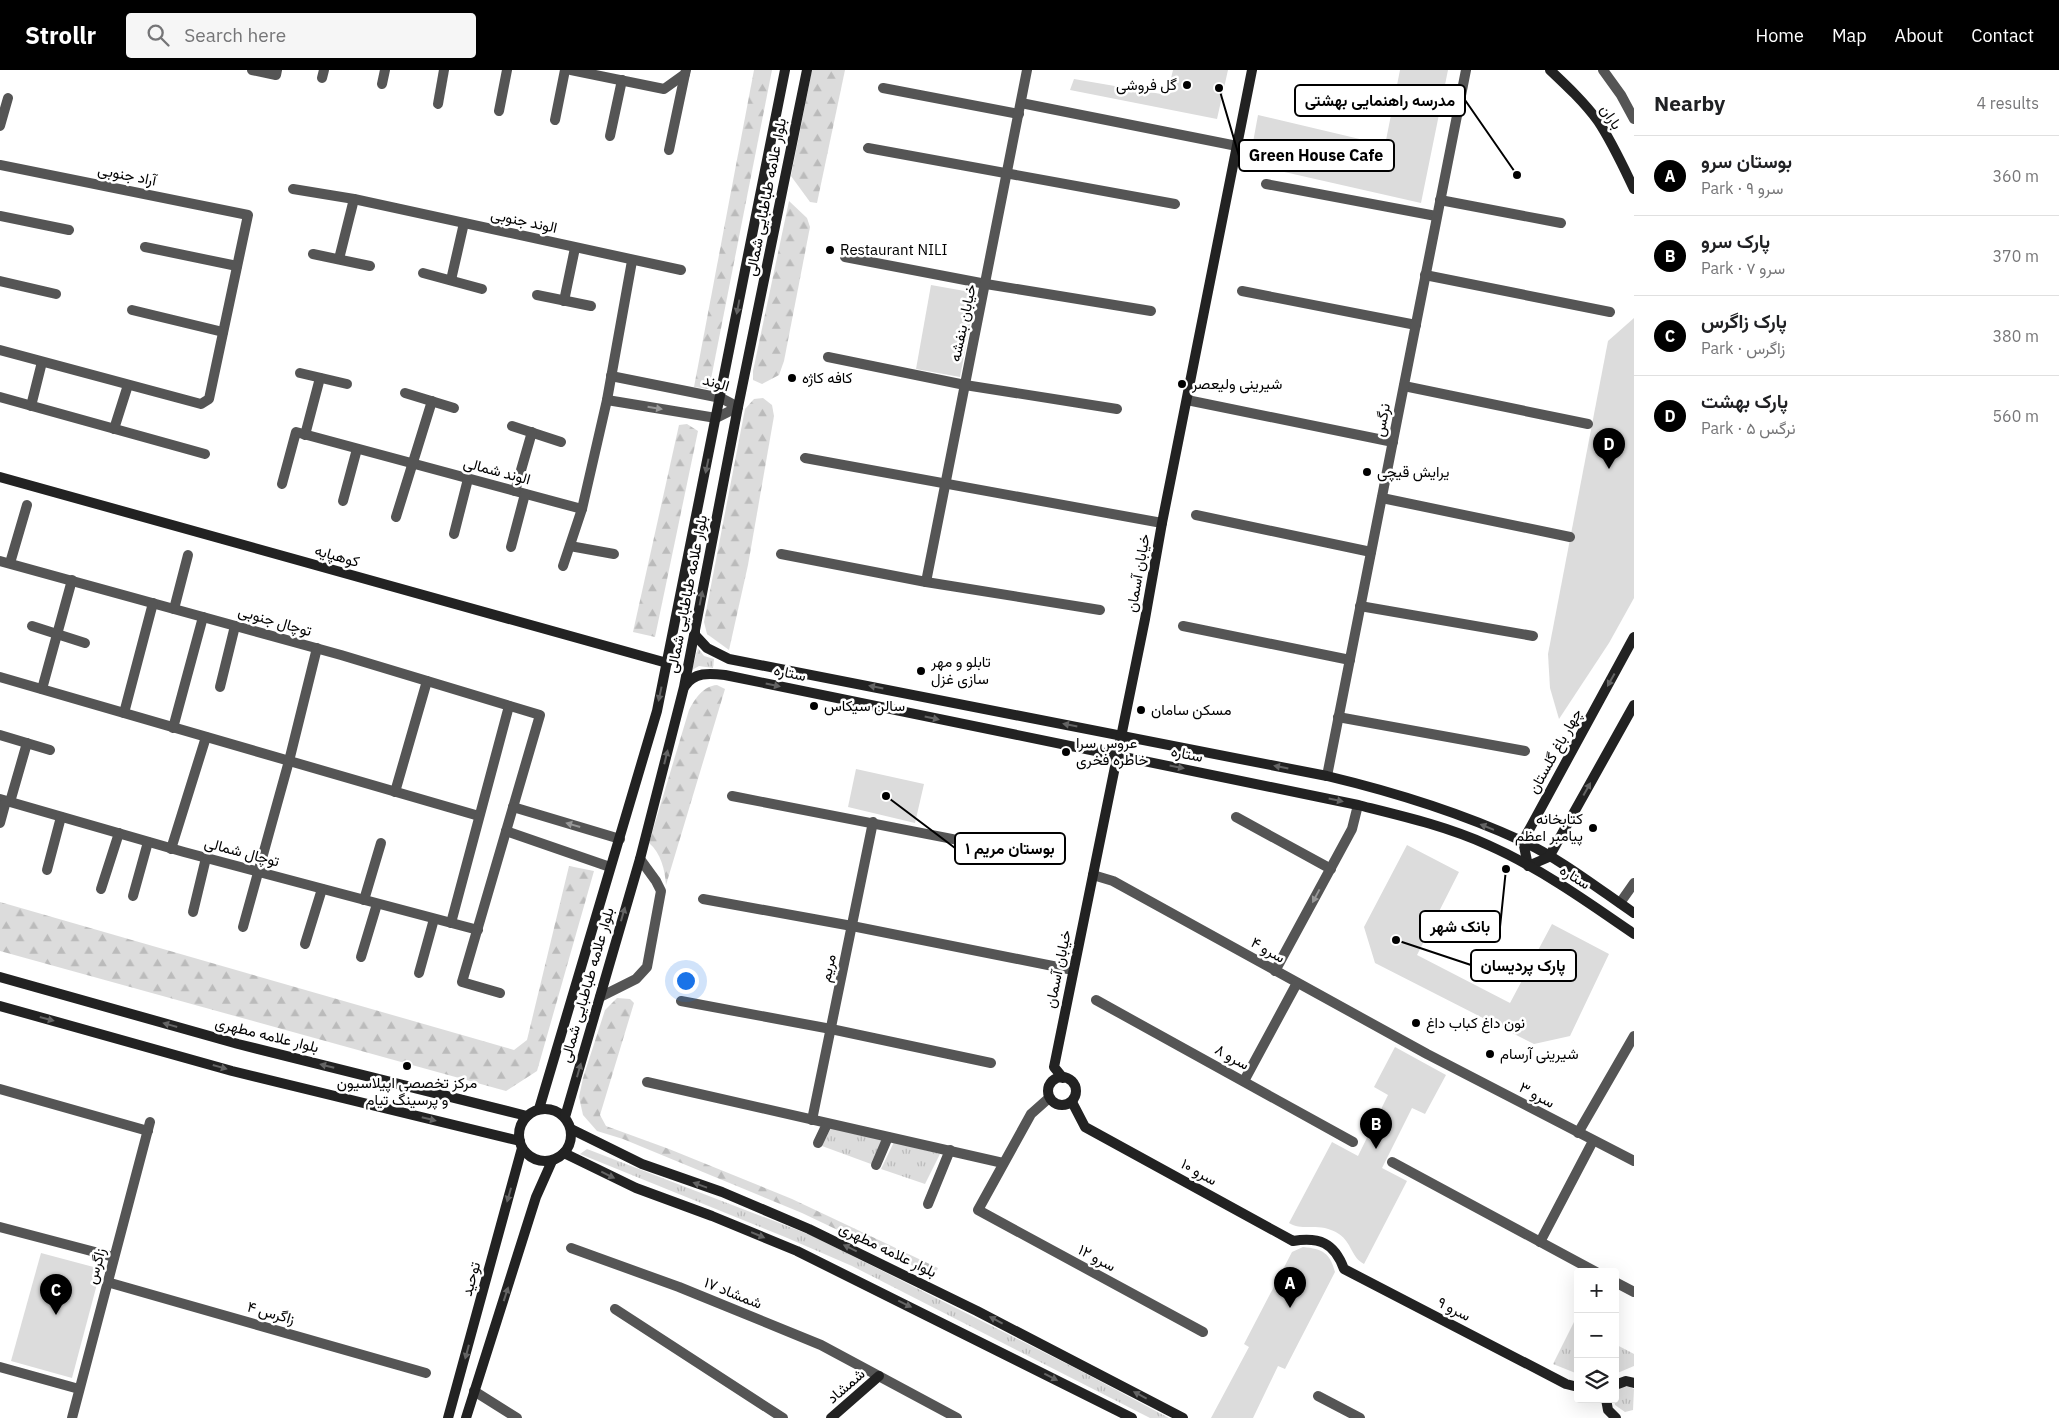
<!DOCTYPE html>
<meta charset="utf-8">
<style>
:root{--surface:#fff;--page:#f6f6f6;--text:#202124;--muted:#757577;--line:#e0e0e0;--accent:#000}
body{margin:0;font-family:"IBM Plex Sans",Vazirmatn,sans-serif;background:var(--page);color:var(--text)}
.controls{position:absolute;right:15px;bottom:15px;display:grid;overflow:hidden;border-radius:5px;box-shadow:0 5px 20px #0002}
.controls button{width:45px;height:45px;display:grid;place-items:center;padding:0;border:0;border-bottom:1px solid var(--line);background:var(--surface);color:var(--text);font:25px sans-serif}
.you{position:absolute;left:685px;top:910px;width:18px;height:18px;margin:-12px;border:4px solid #fff;border-radius:50%;background:#1a73e8;box-shadow:0 0 0 8px #1a73e833}
.badge{display:grid;place-items:center;width:32px;height:32px;border-radius:50%;background:var(--accent);color:#fff;font-size:16px;font-weight:700}
.pin{position:absolute;translate:-50% -41px;filter:drop-shadow(0 1px 2px #0008)}
.pin::after{content:'';position:absolute;top:26px;width:18px;height:15px;background:inherit;clip-path:polygon(0 0,100% 0,50% 100%)}
.list{margin:0;padding:0;list-style:none}
h2{display:flex;justify-content:space-between;align-items:center;height:65px;margin:0;padding:0 20px;font-size:21px}
h2 small{font-size:16px;font-weight:400;color:var(--muted)}
.list li{display:grid;grid-template-columns:32px 1fr auto;gap:15px;align-items:center;box-sizing:border-box;height:80px;padding:0 20px;border-top:1px solid var(--line)}
.list b{display:block;font-size:19px;white-space:nowrap}
.list p{margin:0;font-size:16px;white-space:nowrap;color:var(--muted)}
.list em{font-size:16px;font-style:normal;color:var(--muted)}
.icon{flex:none;width:28px;height:28px;fill:none;stroke:currentColor;stroke-width:2;stroke-linecap:round;stroke-linejoin:round}
.map{position:relative;flex:none;width:1634px;height:1348px;overflow:hidden}
header{display:flex;align-items:center;gap:30px;box-sizing:border-box;height:70px;padding:0 25px;background:var(--accent);color:#fff}
header strong{font-size:24px}
nav{display:flex;gap:28px;margin-inline-start:auto;font-size:18px}
.search{width:350px;height:45px;background:var(--page);display:flex;align-items:center;gap:12px;box-sizing:border-box;padding:0 18px;border-radius:5px;color:var(--muted);font-size:19px}
main{display:flex}
aside{flex:1;background:var(--surface)}
.map>svg:first-child{display:block}
.grass{fill:url(#grass-tufts)}
.forest{fill:url(#forest-firs)}
.park{fill:#dcdcdc}
.lines{fill:none;stroke-linecap:round;stroke-linejoin:round}
.street{stroke:#555;stroke-width:10}
.secondary{stroke:#222;stroke-width:10}
.oneway{fill:#646464}
.oneway2{fill:#999}
.poi-dot{fill:#000;stroke:#fff;stroke-width:2}
.labels{text-anchor:middle;stroke-width:5;stroke-linejoin:round;paint-order:stroke}
.poi-label{font-size:15px;fill:#000;stroke:#fff;text-anchor:start}
.street-label{font-size:15px;fill:#000;stroke:#fff}
.leader{fill:none;stroke:#000;stroke-width:2}
.callout-dot{fill:#000;stroke:#fff;stroke-width:2}
.callout{fill:#fff;stroke:#000;stroke-width:2}
.callout-label{font-size:16px;text-anchor:middle;font-weight:bold;fill:#000}
</style>
<header>
<strong>Strollr</strong>
<div class="search"><svg class="icon" aria-label="search" viewBox="0 0 24 24"><circle cx="10" cy="10" r="6"/><path d="M15 15l6 6"/></svg>Search here</div>
<nav><a>Home</a><a>Map</a><a>About</a><a>Contact</a></nav>
</header>
<main>
<div class="map">
<svg width="1634" height="1348" viewBox="0 0 1634 1348">
<defs>
<pattern id="grass-tufts" width="24" height="20" patternUnits="userSpaceOnUse" patternTransform="scale(1.25)"><rect width="24" height="20" fill="#dcdcdc"/><path d="M3 7l-1-3M5 7V3M7 7l1-3M15 17l-1-3M17 17v-4M19 17l1-3" fill="none" stroke="#bbb"/></pattern>
<pattern id="forest-firs" width="22" height="20" patternUnits="userSpaceOnUse" patternTransform="scale(1.25)"><rect width="22" height="20" fill="#dcdcdc"/><path d="M5 1l3.5 6h-7zM16 11l3.5 6h-7z" fill="#bbb"/></pattern>
</defs>
<rect width="100%" height="100%" fill="#fff"/>
<g class="grass">
<polygon points="698,578 704,586 714,589 713,598 699,596 692,600"/>
<polygon points="831,1058 882,1070 871,1094 822,1076"/>
<polygon points="894,1072 940,1084 925,1114 881,1099"/>
<polygon points="587,1079 813,1166 1077,1299 1169,1348 1150,1348 852,1196 785,1167 580,1084"/>
<polygon points="1574,1252 1578,1254 1578,1304 1553,1294"/>
<polygon points="1615,1274 1634,1284 1634,1296 1615,1304"/>
<polygon points="1621,1317 1630,1317 1634,1319 1633,1340 1625,1342 1615,1335 1614,1329 1615,1329 1615,1323"/>
</g>
<g class="forest">
<polygon points="754,0 772,0 709,319 694,317"/>
<polygon points="812,0 845,0 817,133 810,132 791,106"/>
<polygon points="789,131 807,148 810,157 784,291 779,305 762,314 753,310 753,301"/>
<polygon points="763,328 772,335 774,346 748,495 729,580 707,564 704,552 745,339 754,329"/>
<polygon points="687,354 698,361 655,567 633,562 679,355"/>
<path d="M717,615L725,619L666,815C665,800 661,783 649,773L689,640C695,629 703,616 717,615Z"/>
<polygon points="569,796 594,801 537,1001 506,1021 0,881 0,832 514,980 527,970"/>
<polygon points="617,928 630,929 634,933 600,1045 606,1056 669,1079 792,1129 938,1198 934,1206 802,1143 623,1069 597,1061 583,1045 579,1027 583,1008 605,940"/>
</g>
<g class="park">
<polygon points="1173,0 1228,0 1217,49 1070,20 1074,9 1167,25"/>
<polygon points="1400,0 1448,0 1421,133 1249,94 1258,45 1385,75"/>
<polygon points="931,215 976,223 960,307 916,299"/>
<polygon points="1634,248 1634,528 1609,573 1559,649 1550,618 1548,584 1608,271"/>
<polygon points="856,699 924,714 915,753 848,737"/>
<polygon points="1407,775 1459,802 1417,885 1510,933 1552,854 1609,884 1570,966 1534,974 1375,893 1364,857"/>
<path d="M1395,977L1446,1005L1425,1044L1412,1038L1382,1098L1407,1111L1364,1194C1351,1187 1352,1173 1339,1164C1319,1151 1304,1162 1289,1153L1332,1072L1358,1086L1388,1025L1374,1017Z"/>
<path d="M1303,1177C1323,1179 1330,1183 1335,1202L1285,1299L1278,1296L1253,1348H1211L1249,1277L1244,1274L1292,1182Z"/>
<polygon points="41,1183 101,1199 72,1308 11,1291"/>
</g>
<g class="lines">
<g class="street">
<polyline points="252,0 276,5 277,0"/>
<polyline points="571,0 664,19 685,4 686,0"/>
<polyline points="1603,0 1621,25 1634,49"/>
<polyline points="322,8 324,0"/>
<polyline points="382,14 385,0"/>
<polyline points="883,18 1019,44"/>
<polyline points="1021,33 1237,76"/>
<polyline points="438,34 444,0"/>
<polyline points="499,41 507,0"/>
<polyline points="555,50 565,0"/>
<polyline points="0,56 8,28"/>
<polyline points="610,66 622,10"/>
<polyline points="868,78 1175,134"/>
<polyline points="669,80 685,4"/>
<polyline points="0,95 248,145 209,329 201,334 0,280"/>
<polyline points="1266,114 1436,146"/>
<polyline points="293,119 354,129 681,200"/>
<polyline points="1440,130 1561,153"/>
<polyline points="0,146 69,160"/>
<polyline points="145,177 237,196"/>
<polyline points="313,184 370,196"/>
<polyline points="845,187 986,214 1151,241"/>
<polyline points="339,189 354,129"/>
<polyline points="423,203 482,219"/>
<polyline points="1425,205 1610,242"/>
<polyline points="451,210 464,153"/>
<polyline points="0,211 56,224"/>
<polyline points="1242,221 1416,255"/>
<polyline points="537,225 591,236"/>
<polyline points="564,231 575,178"/>
<polyline points="132,240 223,262"/>
<polyline points="828,287 965,315 1117,339"/>
<polyline points="300,303 347,314"/>
<polyline points="611,306 721,328 738,337"/>
<polyline points="1404,316 1588,354"/>
<polyline points="405,323 454,338"/>
<polyline points="0,327 205,384"/>
<polyline points="607,330 716,348 738,337"/>
<polyline points="1187,330 1393,372"/>
<polyline points="31,336 42,292"/>
<polyline points="512,356 561,372"/>
<polyline points="114,359 128,315"/>
<polyline points="305,365 320,308"/>
<polyline points="805,388 1162,453"/>
<polyline points="282,414 296,362 582,439"/>
<polyline points="515,421 532,362"/>
<polyline points="1382,428 1570,467"/>
<polyline points="343,431 357,379"/>
<polyline points="1196,445 1371,482"/>
<polyline points="396,447 432,331"/>
<polyline points="454,464 468,409"/>
<polyline points="570,476 614,484"/>
<polyline points="511,477 525,424"/>
<polyline points="781,484 926,512 1100,540"/>
<polyline points="0,491 341,585 540,645 462,912 500,923"/>
<polyline points="10,493 27,435"/>
<polyline points="563,496 582,439 607,330 632,191"/>
<polyline points="926,512 1027,0"/>
<polyline points="1360,536 1533,566"/>
<polyline points="174,539 188,485"/>
<polyline points="32,556 85,573"/>
<polyline points="1183,556 1350,590"/>
<polyline points="0,607 479,746"/>
<polyline points="220,617 235,556"/>
<polyline points="42,619 72,510"/>
<polyline points="124,643 153,533"/>
<polyline points="1338,647 1525,681"/>
<polyline points="173,658 203,547"/>
<polyline points="0,665 50,680"/>
<polyline points="1327,706 1466,0"/>
<polyline points="395,722 427,611"/>
<polyline points="732,726 1050,788"/>
<polyline points="0,729 184,782 478,860"/>
<polyline points="10,732 27,673"/>
<polyline points="513,737 620,769"/>
<polyline points="1236,747 1331,799"/>
<polyline points="0,753 6,731"/>
<polyline points="506,761 610,797"/>
<polyline points="171,779 206,667"/>
<polyline points="47,800 61,747"/>
<polyline points="1093,805 1113,811 1427,984 1634,1091"/>
<polyline points="101,819 119,763"/>
<polyline points="133,826 148,772"/>
<polyline points="703,829 852,856 1073,900"/>
<polyline points="364,830 381,773"/>
<polyline points="1620,833 1634,813"/>
<polyline points="193,842 206,788"/>
<polyline points="451,853 509,636"/>
<polyline points="243,857 289,691 317,578"/>
<polyline points="305,874 322,819"/>
<polyline points="361,887 377,834"/>
<polyline points="1275,901 1352,759 1358,735"/>
<polyline points="419,903 434,849"/>
<polyline points="600,927 636,909 647,897 661,821 656,811 640,789"/>
<polyline points="1096,930 1353,1072"/>
<polyline points="681,931 831,959 991,993"/>
<polyline points="1244,1011 1297,913"/>
<polyline points="647,1012 1003,1093"/>
<polyline points="0,1019 148,1061"/>
<polyline points="1049,1028 1031,1044 978,1140 1203,1262"/>
<polyline points="812,1050 873,752"/>
<polyline points="1578,1063 1634,966"/>
<polyline points="818,1073 827,1054"/>
<polyline points="1392,1092 1596,1202"/>
<polyline points="876,1095 888,1067"/>
<polyline points="928,1134 950,1080"/>
<polyline points="0,1157 114,1187"/>
<polyline points="1540,1172 1593,1071"/>
<polyline points="571,1178 679,1217 821,1275 957,1348"/>
<polyline points="107,1212 426,1303"/>
<polyline points="1615,1212 1634,1222"/>
<polyline points="615,1239 783,1348"/>
<polyline points="0,1297 79,1319"/>
<polyline points="474,1321 517,1348"/>
<polyline points="1318,1326 1360,1348"/>
<polyline points="72,1348 150,1052"/>
</g>
<g class="secondary">
<path d="M1550,0C1567,16 1584,32 1598,51C1612,72 1623,96 1634,119"/>
<polyline points="0,407 667,593"/>
<path d="M695,562V565L707,578L729,589L1327,706C1394,722 1459,742 1522,771C1559,788 1600,820 1634,843"/>
<polyline points="1634,567 1523,771 1528,796 1549,787 1634,635"/>
<path d="M685,616C694,602 709,603 725,605L1358,735C1402,746 1446,756 1488,775C1540,798 1588,832 1634,864"/>
<polyline points="0,907 238,974 527,1046"/>
<polyline points="0,936 232,1001 520,1071"/>
<circle cx="1062" cy="1021" r="14"/>
<polyline points="1063,1008 1054,997 1145,549 1162,453 1252,0"/>
<path d="M1072,1032L1085,1057L1293,1171C1319,1167 1334,1172 1344,1199L1566,1314L1578,1317"/>
<polyline points="539,1039 657,641 785,0"/>
<circle cx="545" cy="1065" r="26"/>
<polyline points="565,1047 640,789 684,617 738,337 807,0"/>
<polyline points="571,1059 642,1094 722,1122 809,1159 977,1241 1183,1348"/>
<polyline points="564,1083 636,1118 712,1146 797,1181 1132,1348"/>
<polyline points="1615,1315 1626,1311 1634,1313"/>
<polyline points="1606,1329 1608,1340 1616,1348"/>
<polyline points="448,1348 522,1078"/>
<polyline points="466,1348 536,1127 552,1091"/>
<polyline points="831,1348 879,1306"/>
</g>
</g>
<defs><path id="oneway-solid" d="M-6-.8H1V-3.2L6.5 0L1 3.2V.8H-6Z" transform="scale(1.25)"/></defs>
<g class="oneway">
<use href="#oneway-solid" transform="translate(738 237) rotate(101)"/>
<use href="#oneway-solid" transform="translate(707 396) rotate(102)"/>
<use href="#oneway-solid" transform="translate(701 528) rotate(-79)"/>
<use href="#oneway-solid" transform="translate(1611 610) rotate(119)"/>
<use href="#oneway-solid" transform="translate(773 615) rotate(12)"/>
<use href="#oneway-solid" transform="translate(876 617) rotate(-169)"/>
<use href="#oneway-solid" transform="translate(660 624) rotate(102)"/>
<use href="#oneway-solid" transform="translate(932 648) rotate(12)"/>
<use href="#oneway-solid" transform="translate(1070 655) rotate(-169)"/>
<use href="#oneway-solid" transform="translate(666 687) rotate(-76)"/>
<use href="#oneway-solid" transform="translate(1177 697) rotate(11)"/>
<use href="#oneway-solid" transform="translate(1281 697) rotate(-169)"/>
<use href="#oneway-solid" transform="translate(1587 719) rotate(-61)"/>
<use href="#oneway-solid" transform="translate(1336 730) rotate(12)"/>
<use href="#oneway-solid" transform="translate(1487 757) rotate(-158)"/>
<use href="#oneway-solid" transform="translate(623 844) rotate(-74)"/>
<use href="#oneway-solid" transform="translate(47 949) rotate(15)"/>
<use href="#oneway-solid" transform="translate(170 955) rotate(-164)"/>
<use href="#oneway-solid" transform="translate(327 996) rotate(-166)"/>
<use href="#oneway-solid" transform="translate(220 997) rotate(16)"/>
<use href="#oneway-solid" transform="translate(579 1000) rotate(-74)"/>
<use href="#oneway-solid" transform="translate(429 1049) rotate(14)"/>
<use href="#oneway-solid" transform="translate(608 1105) rotate(26)"/>
<use href="#oneway-solid" transform="translate(700 1115) rotate(-160)"/>
<use href="#oneway-solid" transform="translate(509 1125) rotate(106)"/>
<use href="#oneway-solid" transform="translate(758 1165) rotate(23)"/>
<use href="#oneway-solid" transform="translate(850 1178) rotate(-154)"/>
<use href="#oneway-solid" transform="translate(506 1224) rotate(-72)"/>
<use href="#oneway-solid" transform="translate(905 1234) rotate(26)"/>
<use href="#oneway-solid" transform="translate(996 1250) rotate(-152)"/>
<use href="#oneway-solid" transform="translate(467 1282) rotate(105)"/>
<use href="#oneway-solid" transform="translate(1051 1307) rotate(27)"/>
<use href="#oneway-solid" transform="translate(1140 1325) rotate(-152)"/>
</g>
<g class="oneway2">
<use href="#oneway-solid" transform="translate(655 338) rotate(9)"/>
<use href="#oneway-solid" transform="translate(573 755) rotate(-164)"/>
<use href="#oneway-solid" transform="translate(1316 826) rotate(118)"/>
</g>
<g class="poi-dot">
<circle cx="1187" cy="15" r="5"/>
<circle cx="830" cy="180" r="5"/>
<circle cx="792" cy="308" r="5"/>
<circle cx="1182" cy="314" r="5"/>
<circle cx="1367" cy="402" r="5"/>
<circle cx="921" cy="601" r="5"/>
<circle cx="814" cy="636" r="5"/>
<circle cx="1141" cy="640" r="5"/>
<circle cx="1066" cy="682" r="5"/>
<circle cx="1593" cy="758" r="5"/>
<circle cx="1416" cy="953" r="5"/>
<circle cx="1490" cy="984" r="5"/>
<circle cx="407" cy="996" r="5"/>
</g>
<g class="labels">
<g class="poi-label">
<text x="1177" y="20" text-anchor="end">گل فروشی</text>
<text x="840" y="185">Restaurant NILI</text>
<text x="802" y="313">کافه کاژه</text>
<text x="1192" y="319">شیرینی ولیعصر</text>
<text x="1377" y="407">یرایش قیچی</text>
<text x="931" y="597">تابلو و مهر<tspan x="931" dy="17">سازی غزل</tspan></text>
<text x="824" y="641">سالن سیکاس</text>
<text x="1151" y="645">مسکن سامان</text>
<text x="1076" y="678">عروس سرا<tspan x="1076" dy="17">خاطره فخری</tspan></text>
<text x="1583" y="754" text-anchor="end">کتابخانه<tspan x="1583" dy="17">پیامبر اعظم</tspan></text>
<text x="1426" y="958">نون داغ کباب داغ</text>
<text x="1500" y="989">شیرینی آرسام</text>
<text x="407" y="1018" text-anchor="middle">مرکز تخصصی اپیلاسیون<tspan x="407" dy="17">و پرسینگ تیام</tspan></text>
</g>
<g class="street-label">
<text transform="translate(1611 47) rotate(56)" y="5">باران</text>
<text transform="translate(127 105) rotate(11)" y="5">آراد جنوبی</text>
<text transform="translate(766 127) rotate(-79)" y="5">بلوار علامه طباطبایی شمالی</text>
<text transform="translate(524 151) rotate(12)" y="5">الوند جنوبی</text>
<text transform="translate(963 253) rotate(-78)" y="5">خیابان بنفشه</text>
<text transform="translate(716 313) rotate(16)" y="5">الوند</text>
<text transform="translate(1382 350) rotate(-79)" y="5">نرگس</text>
<text transform="translate(497 401) rotate(15)" y="5">الوند شمالی</text>
<text transform="translate(337 486) rotate(16)" y="5">کوهپایه</text>
<text transform="translate(1138 503) rotate(-80)" y="5">خیابان آسمان</text>
<text transform="translate(687 524) rotate(-79)" y="5">بلوار علامه طباطبایی شمالی</text>
<text transform="translate(275 551) rotate(16)" y="5">توچال جنوبی</text>
<text transform="translate(790 603) rotate(12)" y="5">ستاره</text>
<text transform="translate(1555 681) rotate(-61)" y="5">چهار باغ گلستان</text>
<text transform="translate(1187 684) rotate(11)" y="5">ستاره</text>
<text transform="translate(242 782) rotate(15)" y="5">توچال شمالی</text>
<text transform="translate(1575 807) rotate(32)" y="5">ستاره</text>
<text transform="translate(1268 880) rotate(29)" y="5">سرو ۴</text>
<text transform="translate(828 898) rotate(-78)" y="5">مریم</text>
<text transform="translate(1058 899) rotate(-78)" y="5">خیابان آسمان</text>
<text transform="translate(587 915) rotate(-74)" y="5">بلوار علامه طباطبایی شمالی</text>
<text transform="translate(267 965) rotate(14)" y="5">بلوار علامه مطهری</text>
<text transform="translate(1232 987) rotate(29)" y="5">سرو ۸</text>
<text transform="translate(1537 1025) rotate(28)" y="5">سرو ۳</text>
<text transform="translate(1199 1102) rotate(29)" y="5">سرو ۱۰</text>
<text transform="translate(888 1180) rotate(26)" y="5">بلوار علامه مطهری</text>
<text transform="translate(1097 1188) rotate(28)" y="5">سرو ۱۲</text>
<text transform="translate(96 1196) rotate(-75)" y="5">زاگرس</text>
<text transform="translate(471 1209) rotate(-75)" y="5">توحید</text>
<text transform="translate(733 1223) rotate(22)" y="5">شمشاد ۱۷</text>
<text transform="translate(1454 1239) rotate(27)" y="5">سرو ۹</text>
<text transform="translate(271 1243) rotate(16)" y="5">زاگرس ۴</text>
<text transform="translate(846 1316) rotate(-41)" y="5">شمشاد</text>
</g>
</g>
<path class="leader" d="M1517 105L1465 30M1219 18L1239 86M886 726L955 778M1506 799L1500 857M1396 870L1471 895"/>
<g class="callout-dot">
<circle cx="1517" cy="105" r="5"/>
<circle cx="1219" cy="18" r="5"/>
<circle cx="886" cy="726" r="5"/>
<circle cx="1506" cy="799" r="5"/>
<circle cx="1396" cy="870" r="5"/>
</g>
<g class="callout">
<rect x="1295" y="15" width="170" height="31" rx="5"/>
<rect x="1239" y="70" width="155" height="31" rx="5"/>
<rect x="955" y="763" width="110" height="31" rx="5"/>
<rect x="1420" y="841" width="80" height="31" rx="5"/>
<rect x="1471" y="880" width="105" height="31" rx="5"/>
</g>
<g class="callout-label">
<text x="1380" y="36">مدرسه راهنمایی بهشتی</text>
<text x="1316" y="91">Green House Cafe</text>
<text x="1010" y="784">بوستان مریم ۱</text>
<text x="1460" y="862">بانک شهر</text>
<text x="1523" y="901">پارک پردیسان</text>
</g>
</svg>
<div class="controls">
<button>+</button>
<button>−</button>
<button><svg class="icon" aria-label="layers" viewBox="0 0 24 24"><path d="M12 4l9 5-9 5-9-5zM3 14l9 5 9-5"/></svg></button>
</div>
<div class="you"></div>
<div class="pin badge" style="left:1290px;top:1238px">A</div>
<div class="pin badge" style="left:1376px;top:1079px">B</div>
<div class="pin badge" style="left:56px;top:1245px">C</div>
<div class="pin badge" style="left:1609px;top:399px">D</div>
</div>
<aside>
<h2>Nearby<small>4 results</small></h2>
<ul class="list">
<li><span class="badge">A</span><div><b>بوستان سرو</b><p>Park · سرو ۹</p></div><em>360 m</em></li>
<li><span class="badge">B</span><div><b>پارک سرو</b><p>Park · سرو ۷</p></div><em>370 m</em></li>
<li><span class="badge">C</span><div><b>پارک زاگرس</b><p>Park · زاگرس</p></div><em>380 m</em></li>
<li><span class="badge">D</span><div><b>پارک بهشت</b><p>Park · نرگس ۵</p></div><em>560 m</em></li>
</ul>
</aside>
</main>
